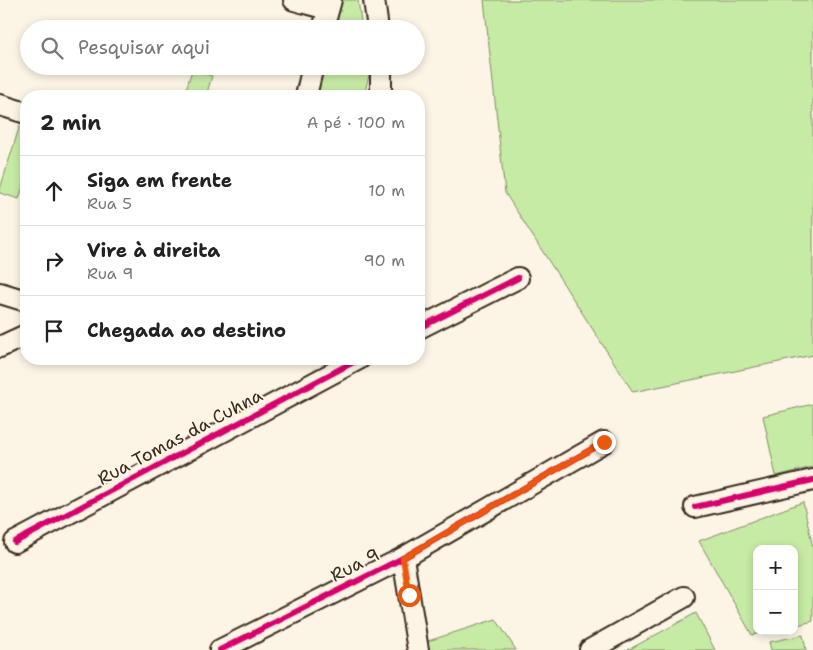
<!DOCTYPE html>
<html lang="pt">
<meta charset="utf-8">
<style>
:root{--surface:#fff;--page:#f6f6f6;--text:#222;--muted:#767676;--line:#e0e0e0}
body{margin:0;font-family:"Shantell Sans",sans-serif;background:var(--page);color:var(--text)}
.controls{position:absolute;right:15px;bottom:15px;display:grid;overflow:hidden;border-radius:10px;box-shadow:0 2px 8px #0003}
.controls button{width:45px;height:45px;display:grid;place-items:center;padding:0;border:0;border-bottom:1px solid var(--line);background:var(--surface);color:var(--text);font:25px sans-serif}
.stop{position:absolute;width:15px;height:15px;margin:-11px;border:4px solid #ea580c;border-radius:50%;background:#fff}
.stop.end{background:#ea580c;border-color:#fff;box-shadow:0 1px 5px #0008}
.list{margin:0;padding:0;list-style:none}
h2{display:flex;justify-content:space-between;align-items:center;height:65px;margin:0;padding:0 20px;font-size:21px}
h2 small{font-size:16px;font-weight:400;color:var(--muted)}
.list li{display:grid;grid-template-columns:32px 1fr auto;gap:15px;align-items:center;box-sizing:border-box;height:70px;padding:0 20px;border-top:1px solid var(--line)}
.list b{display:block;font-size:19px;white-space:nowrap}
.list p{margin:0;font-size:16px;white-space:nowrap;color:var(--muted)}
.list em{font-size:16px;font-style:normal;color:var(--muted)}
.icon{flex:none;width:28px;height:28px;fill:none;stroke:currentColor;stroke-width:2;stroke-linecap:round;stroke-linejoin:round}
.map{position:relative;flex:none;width:813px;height:650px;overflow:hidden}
.search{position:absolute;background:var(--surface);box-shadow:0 2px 8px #0003;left:20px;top:20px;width:405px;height:55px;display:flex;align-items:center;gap:12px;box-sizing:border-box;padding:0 18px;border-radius:28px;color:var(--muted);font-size:19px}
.panel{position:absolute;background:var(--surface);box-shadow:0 2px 8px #0003;left:20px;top:90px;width:405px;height:275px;border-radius:20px}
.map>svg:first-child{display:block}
.green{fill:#c6eba5;stroke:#808a62}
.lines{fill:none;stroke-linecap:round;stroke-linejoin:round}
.minor-casing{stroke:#3b2a1e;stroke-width:24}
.minor{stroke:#fcf5e5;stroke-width:20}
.cycleway-casing{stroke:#fcf5e5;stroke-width:9}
.cycleway{stroke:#d6006c;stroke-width:6}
.route{stroke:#ea580c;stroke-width:6}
.labels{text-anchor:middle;stroke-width:4;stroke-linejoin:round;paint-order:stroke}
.street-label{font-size:18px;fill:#3b2a1e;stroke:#fcf5e5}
</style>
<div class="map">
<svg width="813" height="650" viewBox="0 0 813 650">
<rect width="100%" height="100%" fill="#fcf5e5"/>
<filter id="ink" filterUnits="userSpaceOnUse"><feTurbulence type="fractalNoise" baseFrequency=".02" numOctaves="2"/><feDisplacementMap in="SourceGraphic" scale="10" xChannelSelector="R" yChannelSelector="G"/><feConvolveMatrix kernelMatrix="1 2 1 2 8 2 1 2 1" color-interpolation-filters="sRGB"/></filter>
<g filter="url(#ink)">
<g class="green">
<polygon points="338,0 358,0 362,29 330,29"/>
<polygon points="484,0 813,0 813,355 633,392 505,193"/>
<polygon points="320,66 367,66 369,75 364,96 311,96"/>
<polygon points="192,70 212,76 206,96 184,96"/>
<polygon points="20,125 26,127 26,177 19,199 0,193 0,189"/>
<polygon points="813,404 813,467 776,476 763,416"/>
<polygon points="803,502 813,548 813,621 794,626 794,549 757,549 757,631 770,631 752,635 699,541"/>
<polygon points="696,613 715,650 628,650"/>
<polygon points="496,619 516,650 424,650 422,643"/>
<polygon points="803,635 806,650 771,650 769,642"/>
</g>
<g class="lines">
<defs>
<g id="minor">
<polyline points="294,0 328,9"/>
<polyline points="374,0 378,29"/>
<polyline points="323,29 331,0"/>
<polyline points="381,66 381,96"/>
<polyline points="306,96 313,66"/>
<polyline points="0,105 26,113"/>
<polyline points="0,293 26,301"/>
<polyline points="419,328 518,278"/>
<polyline points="0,347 26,335"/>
<polyline points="695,507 813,480"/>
<polyline points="15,542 359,359"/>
<polyline points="403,558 418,650"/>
<polyline points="220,650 403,558 604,442"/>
<polyline points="590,650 684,597"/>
</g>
</defs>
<use href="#minor" class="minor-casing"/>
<use href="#minor" class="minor"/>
<defs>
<g id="cycleway">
<polyline points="419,328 518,278"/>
<polyline points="695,507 813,480"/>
<polyline points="15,542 359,359"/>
<polyline points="220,650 403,558 604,442"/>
</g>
</defs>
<use href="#cycleway" class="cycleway-casing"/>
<use href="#cycleway" class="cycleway"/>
</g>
</g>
<g class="lines" filter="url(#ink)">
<polyline class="route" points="409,595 403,558 604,442"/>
</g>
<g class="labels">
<g class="street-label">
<text transform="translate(180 437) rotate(-28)" y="6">Rua Tomas da Cuhna</text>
<text transform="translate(355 565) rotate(-27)" y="6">Rua 9</text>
</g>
</g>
</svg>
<div class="controls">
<button>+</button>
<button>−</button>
</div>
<div class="stop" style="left:409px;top:595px"></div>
<div class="stop end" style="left:604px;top:442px"></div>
<div class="search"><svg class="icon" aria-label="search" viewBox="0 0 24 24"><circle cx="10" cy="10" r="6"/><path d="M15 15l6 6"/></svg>Pesquisar aqui</div>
<section class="panel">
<h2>2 min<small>A pé · 100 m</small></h2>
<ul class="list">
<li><svg class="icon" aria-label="ahead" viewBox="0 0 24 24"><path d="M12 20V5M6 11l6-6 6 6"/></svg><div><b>Siga em frente</b><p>Rua 5</p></div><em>10 m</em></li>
<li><svg class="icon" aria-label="right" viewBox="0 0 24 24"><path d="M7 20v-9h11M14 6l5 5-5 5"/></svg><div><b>Vire à direita</b><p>Rua 9</p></div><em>90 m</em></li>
<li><svg class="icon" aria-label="arrive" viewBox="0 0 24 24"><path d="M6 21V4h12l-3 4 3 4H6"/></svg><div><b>Chegada ao destino</b></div></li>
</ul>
</section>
</div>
